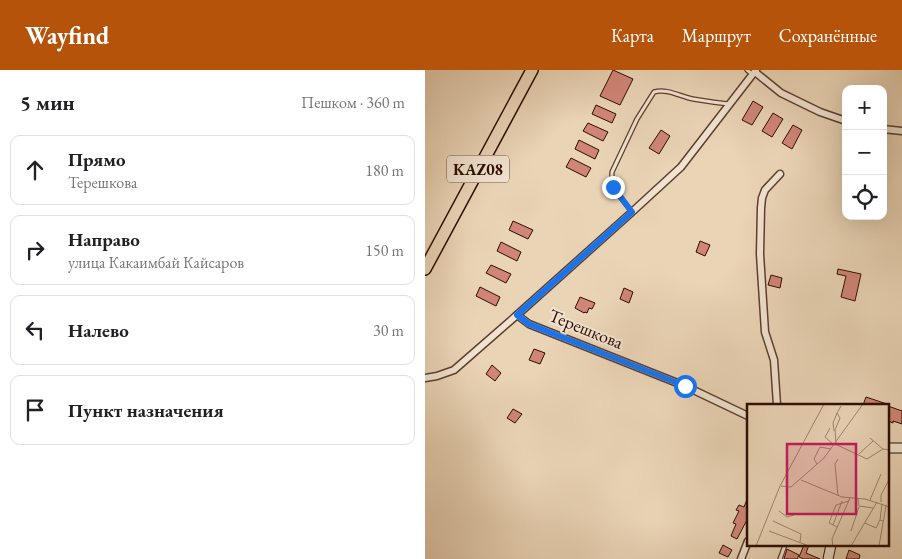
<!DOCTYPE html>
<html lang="ru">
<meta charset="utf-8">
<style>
:root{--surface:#fff;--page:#f2f2f2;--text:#202124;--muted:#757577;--line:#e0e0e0;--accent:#b45309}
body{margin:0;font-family:"EB Garamond",serif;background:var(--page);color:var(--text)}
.controls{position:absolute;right:15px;top:15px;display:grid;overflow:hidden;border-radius:10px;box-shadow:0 5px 20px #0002}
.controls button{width:45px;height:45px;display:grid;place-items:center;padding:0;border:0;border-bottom:1px solid var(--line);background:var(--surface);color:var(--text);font:25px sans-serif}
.stop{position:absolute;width:15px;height:15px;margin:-11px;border:4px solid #1a73e8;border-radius:50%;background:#fff}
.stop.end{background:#1a73e8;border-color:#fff;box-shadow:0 1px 5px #0008}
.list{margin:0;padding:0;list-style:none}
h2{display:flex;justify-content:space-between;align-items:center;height:65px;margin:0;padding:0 20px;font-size:21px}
h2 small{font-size:16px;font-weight:400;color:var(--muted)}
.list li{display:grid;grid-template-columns:32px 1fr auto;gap:15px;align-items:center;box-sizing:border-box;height:70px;margin:0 10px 10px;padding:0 10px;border:1px solid var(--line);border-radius:10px}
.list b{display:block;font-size:19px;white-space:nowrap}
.list p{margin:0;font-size:16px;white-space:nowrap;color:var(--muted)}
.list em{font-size:16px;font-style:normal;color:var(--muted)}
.icon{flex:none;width:28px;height:28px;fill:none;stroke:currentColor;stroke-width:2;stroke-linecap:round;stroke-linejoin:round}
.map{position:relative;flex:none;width:477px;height:489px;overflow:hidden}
header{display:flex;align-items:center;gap:30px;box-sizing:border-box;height:70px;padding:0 25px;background:var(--accent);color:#fff}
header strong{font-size:24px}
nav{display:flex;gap:28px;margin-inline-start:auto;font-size:18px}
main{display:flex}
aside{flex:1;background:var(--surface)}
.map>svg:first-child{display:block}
.building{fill:#d18577;stroke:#2c0c00}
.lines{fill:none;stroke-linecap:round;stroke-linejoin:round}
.lane-casing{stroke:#5c3e2e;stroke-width:5.5}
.street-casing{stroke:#5c3e2e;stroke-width:9}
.secondary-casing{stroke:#2c0c00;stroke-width:11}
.highway-casing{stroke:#2c0c00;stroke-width:14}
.lane{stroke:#f1e3d0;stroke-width:3}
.street{stroke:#f1e3d0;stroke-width:6}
.secondary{stroke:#f1e3d0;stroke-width:9}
.highway{stroke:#ead4b6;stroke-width:11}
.route{stroke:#1a73e8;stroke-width:6}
.labels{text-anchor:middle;stroke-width:4;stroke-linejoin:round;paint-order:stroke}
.shield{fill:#f1e3d0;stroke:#674c3e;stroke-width:1}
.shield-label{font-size:16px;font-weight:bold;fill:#2c0c00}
.street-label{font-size:18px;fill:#2c0c00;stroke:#f1e3d0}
.inset-road{fill:none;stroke:#9e846d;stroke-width:1}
.view{fill:#c2185b;fill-opacity:0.15;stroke:#c2185b;stroke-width:2.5}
.inset-edge{fill:none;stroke:#2c0c00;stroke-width:2.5}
</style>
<header>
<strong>Wayfind</strong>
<nav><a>Карта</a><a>Маршрут</a><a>Сохранённые</a></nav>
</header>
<main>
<aside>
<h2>5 мин<small>Пешком · 360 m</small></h2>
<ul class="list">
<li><svg class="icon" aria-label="ahead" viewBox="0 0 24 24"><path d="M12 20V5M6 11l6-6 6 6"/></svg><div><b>Прямо</b><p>Терешкова</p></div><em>180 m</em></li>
<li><svg class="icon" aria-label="right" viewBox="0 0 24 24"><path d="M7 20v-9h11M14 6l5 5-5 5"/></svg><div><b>Направо</b><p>улица Какаимбай Кайсаров</p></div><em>150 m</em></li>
<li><svg class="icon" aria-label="left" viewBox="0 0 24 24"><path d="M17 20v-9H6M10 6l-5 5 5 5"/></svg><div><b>Налево</b></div><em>30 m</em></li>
<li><svg class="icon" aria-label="arrive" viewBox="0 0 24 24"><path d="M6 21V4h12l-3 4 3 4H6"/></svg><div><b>Пункт назначения</b></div></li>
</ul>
</aside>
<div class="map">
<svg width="477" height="489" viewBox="0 0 477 489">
<rect width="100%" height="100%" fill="#ead4b6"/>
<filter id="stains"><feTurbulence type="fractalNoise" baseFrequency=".004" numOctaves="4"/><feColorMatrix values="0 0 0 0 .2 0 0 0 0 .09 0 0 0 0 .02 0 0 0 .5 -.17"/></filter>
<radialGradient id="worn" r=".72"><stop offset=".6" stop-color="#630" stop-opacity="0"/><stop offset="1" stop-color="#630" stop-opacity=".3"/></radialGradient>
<g class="building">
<polygon points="188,0 208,9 195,35 175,26"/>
<polygon points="328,31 338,37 327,55 317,50"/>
<polygon points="171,35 191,44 187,53 167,44"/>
<polygon points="348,43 358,49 347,67 337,61"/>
<polygon points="163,53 183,62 178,71 158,61"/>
<polygon points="368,55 377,60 367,79 357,73"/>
<polygon points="236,60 245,66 234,84 224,78"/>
<polygon points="154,70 174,80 170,89 150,79"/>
<polygon points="146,88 166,98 161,107 141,97"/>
<polygon points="88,151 108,160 103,169 84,160"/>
<polygon points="275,171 285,175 280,186 271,182"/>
<polygon points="76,172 96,182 92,191 72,181"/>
<polygon points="66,195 86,204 81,213 61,203"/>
<polygon points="413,199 436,204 430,231 416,227 421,206 412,204"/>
<polygon points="346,205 357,208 355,218 343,215"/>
<polygon points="55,217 75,227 71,236 51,226"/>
<polygon points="199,218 208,222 204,233 195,229"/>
<polygon points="155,227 170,233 167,239 164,238 162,243 160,242 159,243 150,238"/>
<polygon points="109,279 120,283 115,294 104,290"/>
<polygon points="67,295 76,303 70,311 61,304"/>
<polygon points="441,327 462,334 462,335 438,335"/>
<polygon points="463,336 477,341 477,354 468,351 468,353 463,351"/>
<polygon points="88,339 97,344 90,353 82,348"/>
<polygon points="323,427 323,448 312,469 306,466 311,454 308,453 314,441 311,440 314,435 319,437"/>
<polygon points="298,475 307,480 303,487 294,483"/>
<polygon points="379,475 384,475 381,483 395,489 379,489 374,487"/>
<polygon points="362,479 374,485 372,489 359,489"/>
<polygon points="424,480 435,485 434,489 421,489"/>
</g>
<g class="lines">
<defs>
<g id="lane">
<polyline points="322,0 327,4"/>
<path d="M207,142C198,130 185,118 187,102L212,49L229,22C242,18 256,27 268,29C280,31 292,33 304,34"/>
<polyline points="355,489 360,475"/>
</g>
<g id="street">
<polyline points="330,2 356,23 395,42 421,51"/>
<polyline points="458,59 477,61"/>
<polyline points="92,245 104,254 260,316 323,346"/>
<polyline points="0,308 12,306 29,300 92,245 207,142 256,97 331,0"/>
<polyline points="352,335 349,290 340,262 335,184 336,138 337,128 340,120 355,104"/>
<polyline points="316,489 323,471"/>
</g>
<g id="secondary">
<polyline points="463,378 477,378"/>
<polyline points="403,489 406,475"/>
</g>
<polyline id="highway" points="0,199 107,0"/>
</defs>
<use href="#lane" class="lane-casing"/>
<use href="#street" class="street-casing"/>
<use href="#secondary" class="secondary-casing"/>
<use href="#highway" class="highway-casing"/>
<use href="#lane" class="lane"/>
<use href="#street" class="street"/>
<use href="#secondary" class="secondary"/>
<use href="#highway" class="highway"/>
</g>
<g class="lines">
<polyline class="route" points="188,117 207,142 92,245 104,254 260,316"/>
</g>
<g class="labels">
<rect class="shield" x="22" y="85.5" width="62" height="27" rx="4"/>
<g class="shield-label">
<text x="53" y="105">KAZ08</text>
</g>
<g class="street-label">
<text transform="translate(161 259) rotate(22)" y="6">Терешкова</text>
</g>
</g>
<g transform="translate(322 334)">
<rect width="142" height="142" fill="#ead4b6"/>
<path class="inset-road" d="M83,24L78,33L87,41M87,27L86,19L90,9M123,34L136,45M89,39L88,26L93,14L90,9L94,2M88,40L120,55L136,45L143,46M112,50L126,37M70,60L67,55L73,43L84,45M54,76L95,93L118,95L143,103M34,82L44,83L77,54L116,0M91,92L88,60L91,55M111,94L112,102L126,104M123,96L134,70M134,98V91L143,74M32,107L40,113L47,111M133,116L135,100M26,117L54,130L53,138M118,119L129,124L133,116L136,117M86,121L95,97M90,123L82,119L89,101L102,97M22,127L62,142M104,127L112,103M9,142L33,82L77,0M86,142L85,135L103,94M104,142L130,98M132,142L139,102"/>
<path class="view" d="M40,40H109V110H40Z"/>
<rect width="142" height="142" class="inset-edge"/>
</g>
<rect width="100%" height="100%" filter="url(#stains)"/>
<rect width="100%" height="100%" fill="url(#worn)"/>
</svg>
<div class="controls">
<button>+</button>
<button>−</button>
<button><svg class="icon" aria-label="locate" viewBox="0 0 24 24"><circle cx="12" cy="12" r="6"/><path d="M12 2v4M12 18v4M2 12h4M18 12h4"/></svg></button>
</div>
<div class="stop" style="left:260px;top:316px"></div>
<div class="stop end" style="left:188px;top:117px"></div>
</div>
</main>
